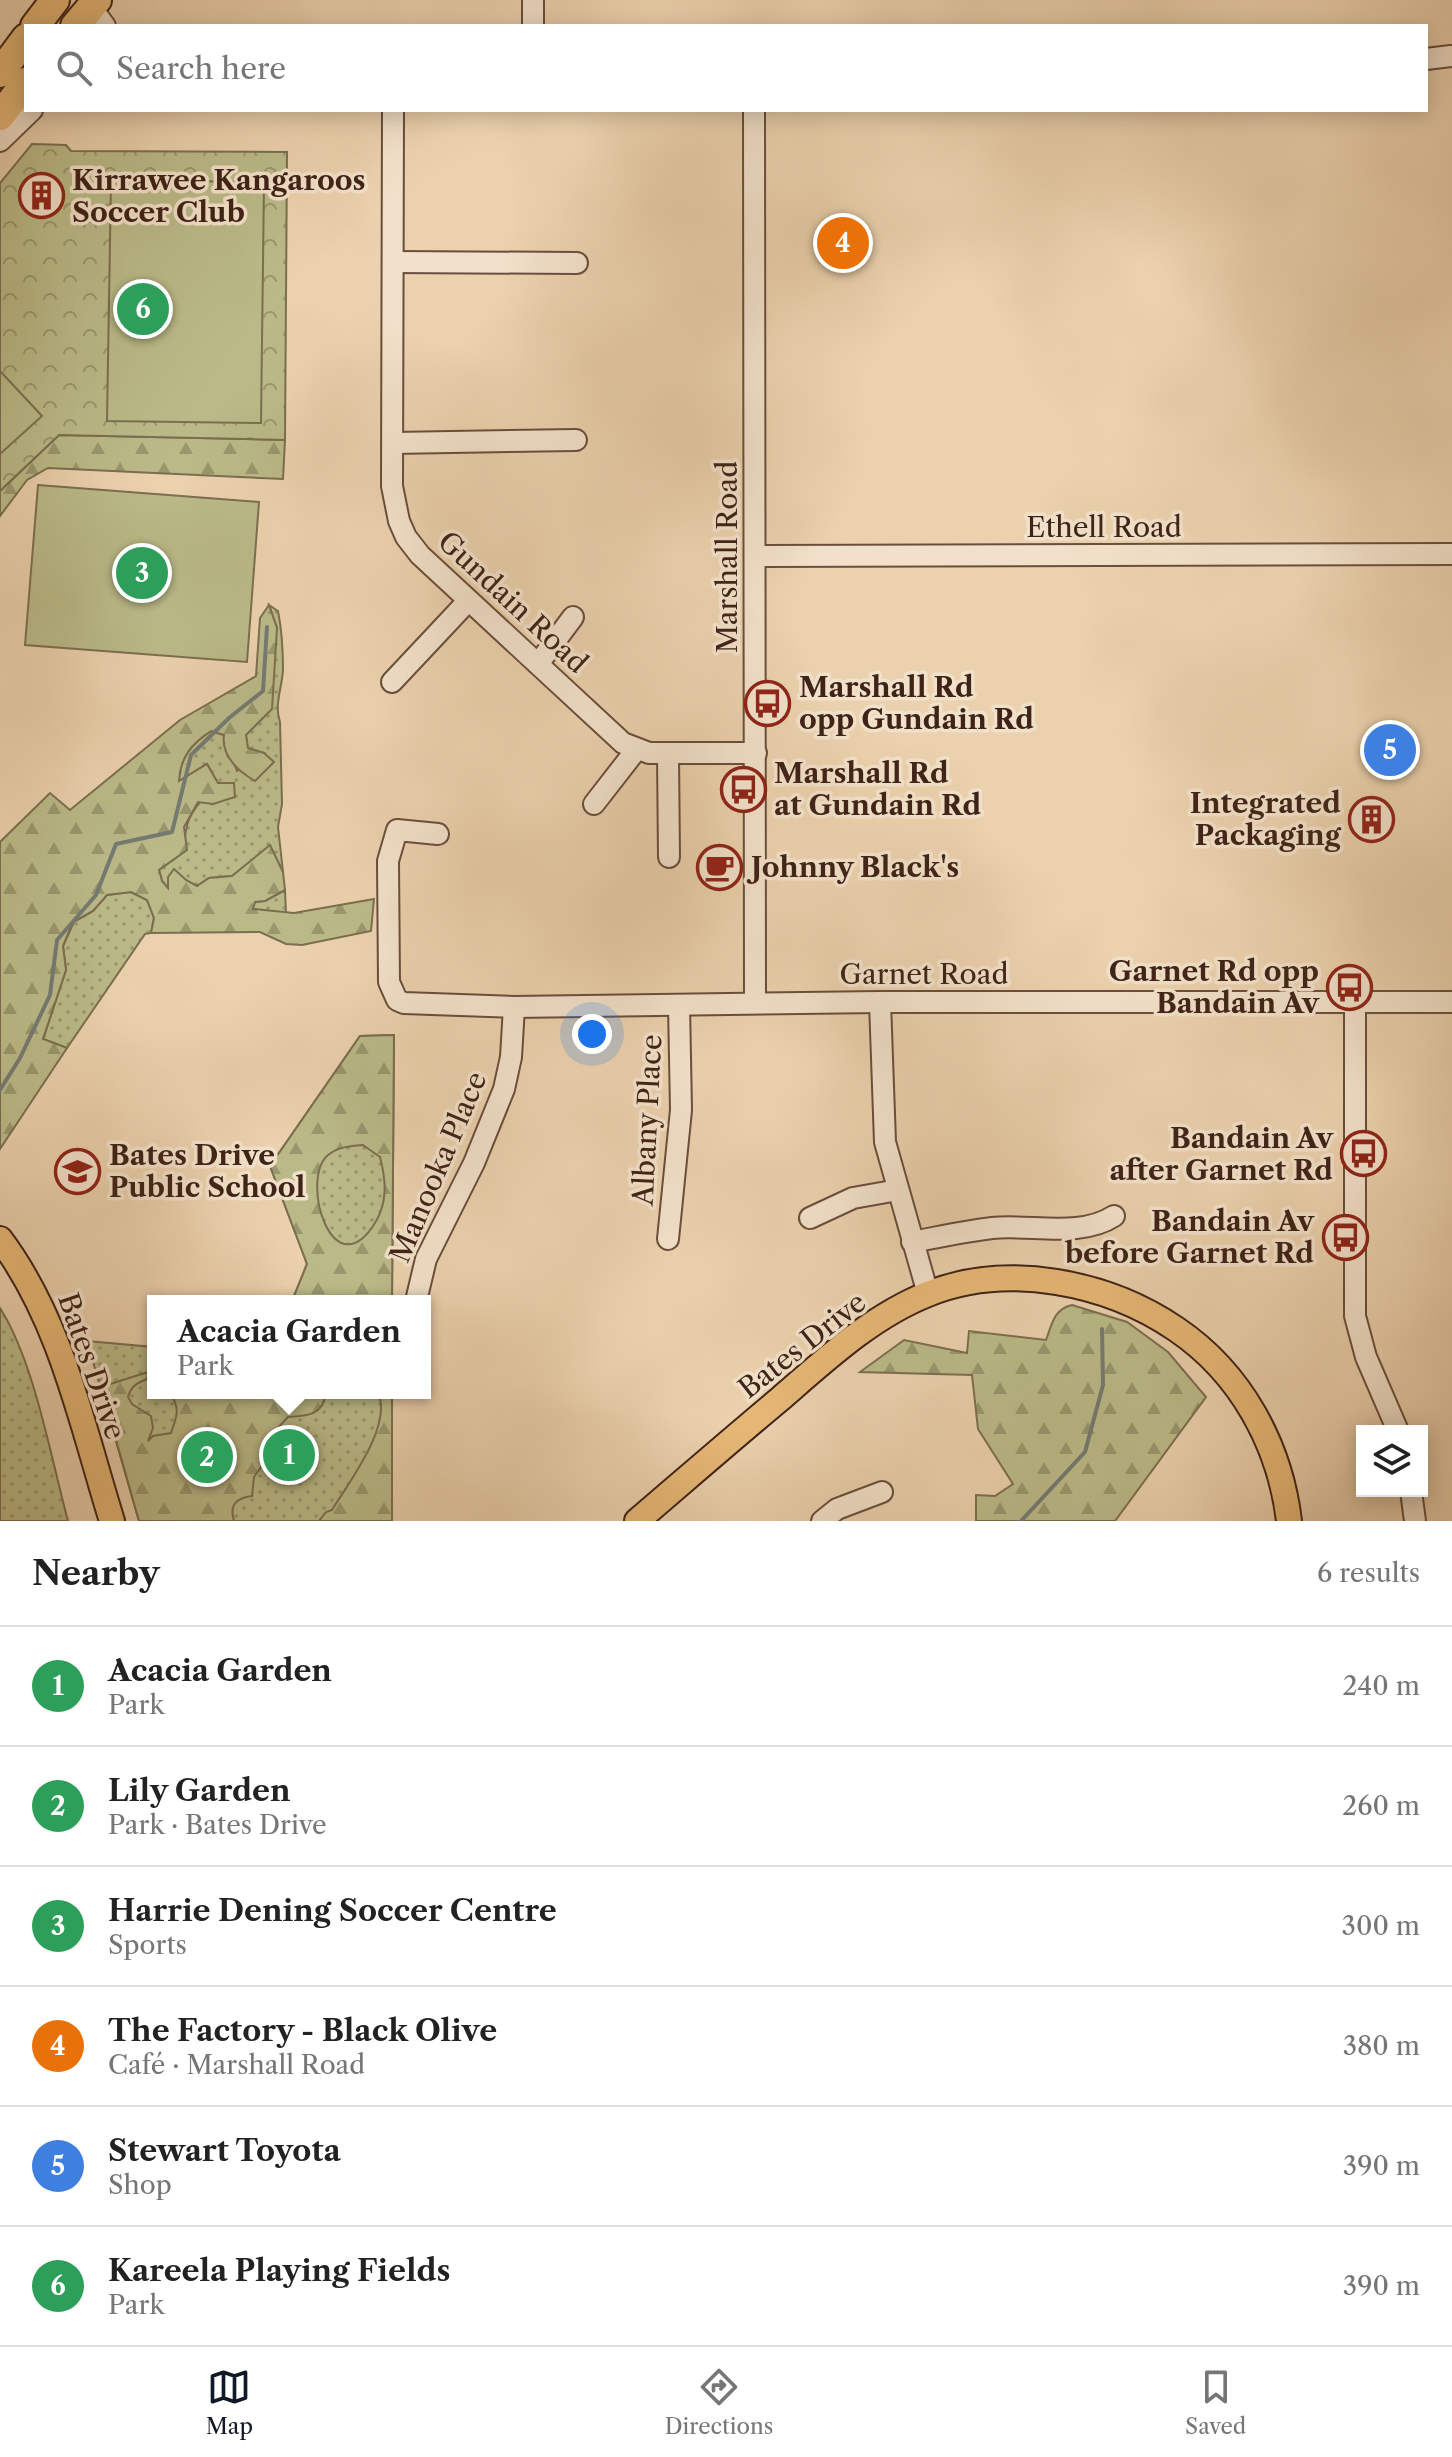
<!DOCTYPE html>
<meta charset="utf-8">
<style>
:root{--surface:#fff;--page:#f6f6f6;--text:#222;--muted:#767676;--line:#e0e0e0;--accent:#111827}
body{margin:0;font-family:"Libre Caslon Text",serif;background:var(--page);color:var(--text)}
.controls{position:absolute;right:24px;bottom:24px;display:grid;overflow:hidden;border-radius:0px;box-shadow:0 4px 20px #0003}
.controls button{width:72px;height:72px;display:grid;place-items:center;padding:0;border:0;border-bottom:2px solid var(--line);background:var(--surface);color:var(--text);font:40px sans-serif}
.you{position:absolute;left:592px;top:1034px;width:28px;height:28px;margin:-20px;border:6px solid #fff;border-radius:50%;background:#1a73e8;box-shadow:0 0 0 12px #1a73e833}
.badge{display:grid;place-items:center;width:52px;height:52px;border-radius:50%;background:var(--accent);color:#fff;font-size:26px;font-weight:700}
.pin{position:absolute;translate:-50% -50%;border:4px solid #fff;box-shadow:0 2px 8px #0006}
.popup{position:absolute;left:147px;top:1295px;width:284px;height:104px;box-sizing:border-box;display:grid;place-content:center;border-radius:0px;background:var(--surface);filter:drop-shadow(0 2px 6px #0005);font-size:26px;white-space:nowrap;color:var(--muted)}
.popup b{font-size:30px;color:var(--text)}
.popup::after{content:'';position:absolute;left:50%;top:100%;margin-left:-16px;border:16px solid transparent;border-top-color:var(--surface)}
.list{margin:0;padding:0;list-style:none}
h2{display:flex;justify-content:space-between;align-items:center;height:104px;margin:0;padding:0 32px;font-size:34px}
h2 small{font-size:26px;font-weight:400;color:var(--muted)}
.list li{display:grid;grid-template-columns:52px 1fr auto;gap:24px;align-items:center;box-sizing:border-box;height:120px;padding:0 32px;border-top:2px solid var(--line)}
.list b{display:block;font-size:30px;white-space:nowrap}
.list p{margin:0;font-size:26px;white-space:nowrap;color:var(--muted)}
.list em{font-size:26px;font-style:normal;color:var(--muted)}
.icon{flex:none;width:44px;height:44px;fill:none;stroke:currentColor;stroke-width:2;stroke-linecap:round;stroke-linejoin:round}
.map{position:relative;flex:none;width:1452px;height:1521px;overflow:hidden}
.search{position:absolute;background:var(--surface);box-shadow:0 4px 20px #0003;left:24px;right:24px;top:24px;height:88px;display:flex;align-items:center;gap:20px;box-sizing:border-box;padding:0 28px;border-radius:0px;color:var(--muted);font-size:30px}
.sheet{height:824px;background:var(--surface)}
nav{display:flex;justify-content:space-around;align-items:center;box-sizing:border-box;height:112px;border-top:2px solid var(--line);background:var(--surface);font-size:22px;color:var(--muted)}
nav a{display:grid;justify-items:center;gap:4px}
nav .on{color:var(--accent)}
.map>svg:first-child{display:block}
.grass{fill:url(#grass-dots);stroke:#7c6e50;stroke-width:2}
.forest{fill:url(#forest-firs);stroke:#7c6e50;stroke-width:2;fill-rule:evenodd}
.park{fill:url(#park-crowns);stroke:#7c6e50;stroke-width:2}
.pitch{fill:#baba88;stroke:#7c6e50;stroke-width:2}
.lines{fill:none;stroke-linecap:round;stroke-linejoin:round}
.stream{stroke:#757b73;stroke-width:4}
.minor-casing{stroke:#6a4e3c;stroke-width:24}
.major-casing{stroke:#3f2317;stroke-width:28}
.highway-casing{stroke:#3f2317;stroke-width:32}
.minor{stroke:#f2e1ca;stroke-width:20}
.major{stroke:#e6b876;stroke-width:24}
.highway{stroke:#e6b876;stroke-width:28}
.labels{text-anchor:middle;stroke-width:7;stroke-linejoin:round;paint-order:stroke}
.poi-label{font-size:28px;font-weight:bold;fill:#3f2317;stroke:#f2e1ca;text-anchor:start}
.street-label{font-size:28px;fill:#3f2317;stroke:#f2e1ca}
</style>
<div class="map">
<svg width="1452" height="1521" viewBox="0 0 1452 1521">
<defs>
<pattern id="grass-dots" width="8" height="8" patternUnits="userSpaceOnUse" patternTransform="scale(2)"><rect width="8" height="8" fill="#baba88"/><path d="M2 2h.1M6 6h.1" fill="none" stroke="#99976e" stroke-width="1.8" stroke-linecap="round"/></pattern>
<pattern id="forest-firs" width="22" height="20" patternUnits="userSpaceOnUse" patternTransform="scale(2)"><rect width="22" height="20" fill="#baba88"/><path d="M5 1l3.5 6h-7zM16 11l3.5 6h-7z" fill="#99976e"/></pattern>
<pattern id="park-crowns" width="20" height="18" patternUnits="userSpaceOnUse" patternTransform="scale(2)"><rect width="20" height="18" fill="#baba88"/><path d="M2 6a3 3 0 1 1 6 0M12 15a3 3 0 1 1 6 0" fill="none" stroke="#99976e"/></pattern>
</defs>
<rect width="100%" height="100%" fill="#ebd1ad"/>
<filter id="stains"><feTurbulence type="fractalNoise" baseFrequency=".0025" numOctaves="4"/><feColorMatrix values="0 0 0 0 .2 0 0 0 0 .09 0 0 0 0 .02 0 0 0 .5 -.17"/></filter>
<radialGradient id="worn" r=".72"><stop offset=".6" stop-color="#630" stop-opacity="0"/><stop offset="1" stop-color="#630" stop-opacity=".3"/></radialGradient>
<g class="grass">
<path d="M269,605L278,611C282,631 283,650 283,670C282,688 274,705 280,722L282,804L278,827L283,872L270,846L232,876L209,878L197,886L186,881L168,889L162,881L159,870L186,850C181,820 197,803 218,784L207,764L179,781C180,757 192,744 211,731L224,735L237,771L264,753L247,748L246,735L277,628Z"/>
<polygon points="285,890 286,913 252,909 255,902 265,901"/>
<polygon points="131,892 147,900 154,918 151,933 145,934 67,1048 43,1039 66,970 63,946 74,922 93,911 107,895"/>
<polygon points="394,1035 392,1301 292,1301 307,1264 270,1166 360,1036"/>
<path d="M0,1308C34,1361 51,1458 68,1521H0Z"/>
<polygon points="87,1341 153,1347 153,1393 392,1393 392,1521 139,1521"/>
</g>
<g class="forest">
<polygon points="59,435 285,440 283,479 48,468 27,480 0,516 0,491"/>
<path d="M269,605L277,628L272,709L246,735L248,748L264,753L274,762L255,781C238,771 221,756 224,735L211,731C192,743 180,757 179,781L207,764L218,783H234L235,797L213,804L198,802L184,827L187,850L159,870L162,881L168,888V877L174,869L186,880L197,886L209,878L232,876L270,845L283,872L285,890L265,901L255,902L253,909L294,913L374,899L371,931L302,945L286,944L260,932L151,933L154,918L147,900L131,892L107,895L93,911L73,922L63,946L66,970L43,1039L67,1048L0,1149V842L50,793L70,810L180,720L256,676L260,618Z"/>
<path d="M394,1035L392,1301H292L307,1264L270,1166L360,1036ZM363,1145L380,1157C386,1180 388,1202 375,1223C333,1290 299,1180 328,1155C338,1147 350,1146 363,1145Z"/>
<path d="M1072,1305L1127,1322L1168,1352L1206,1397L1115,1521H976V1495L995,1496L1013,1484L978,1429L972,1375L860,1372L904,1340L967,1353L969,1331L1046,1340C1052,1324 1054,1309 1072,1305Z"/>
<path d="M148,1372L147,1379C137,1383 131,1386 128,1397L132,1404L151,1416L153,1428L148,1441L153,1436L171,1433C175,1421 181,1409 172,1397L175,1393H326C323,1415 308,1416 288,1417L273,1433L264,1463L254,1477L252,1496C236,1498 229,1505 234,1521H139L101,1387ZM214,1431L228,1439L203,1478L197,1469L199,1437Z"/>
<path d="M378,1393H392V1521H319L326,1512L332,1510C349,1482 393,1425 378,1393Z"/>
</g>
<polygon class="park" points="32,144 66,145 71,151 287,152 285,440 59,435 0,491 0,183"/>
<g class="pitch">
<polygon points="111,180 264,182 261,423 107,421"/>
<polygon points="0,371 42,416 0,454"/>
<polygon points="38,485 259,502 247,662 25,645"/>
</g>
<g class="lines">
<g class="stream">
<polyline points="0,1090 20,1058 50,995 57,940 96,895 116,844 172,832 191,755 229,718 263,691 267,627"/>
<polyline points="1021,1521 1085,1452 1103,1385 1102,1329"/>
</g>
<defs>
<g id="minor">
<polyline points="533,0 533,26"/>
<polyline points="91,7 105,26"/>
<polyline points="1426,59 1451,56"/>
<polyline points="393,110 392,486 399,521 406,537 420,555 623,743 649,753 756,753"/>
<polyline points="754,110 755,1003"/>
<polyline points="0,141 32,110"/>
<polyline points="394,262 577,263"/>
<polyline points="393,443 576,440"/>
<polyline points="755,556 1452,554"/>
<polyline points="538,664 573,617"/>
<polyline points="392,682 468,601"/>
<polyline points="668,754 669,857"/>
<polyline points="594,804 636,750"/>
<polyline points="438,834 397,830 388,861 389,982 397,1000 404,1003 514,1007 880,1002 1452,1002"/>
<polyline points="1355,1001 1355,1316 1366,1357 1398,1431"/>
<polyline points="880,1002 885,1142 928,1294"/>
<polyline points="810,1218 853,1198 898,1190"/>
<polyline points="668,1239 681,1110 679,1005"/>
<path d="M912,1242C939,1237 966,1231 992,1228C1032,1224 1080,1238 1114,1216"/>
<polyline points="416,1301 426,1259 474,1163 504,1089 511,1057 514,1007"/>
<polyline points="1411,1491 1415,1521"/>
<polyline points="822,1521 837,1509 882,1492"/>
</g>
<g id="major">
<path d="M0,1239C61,1320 82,1425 112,1521"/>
<path d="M637,1521C685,1480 732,1439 780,1399C825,1360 872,1316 928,1294C1007,1262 1107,1282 1176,1329C1241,1373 1280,1445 1289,1521"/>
</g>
<g id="highway">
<polyline points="35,26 55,0"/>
<polyline points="75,26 97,0"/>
<polyline points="0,73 26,38"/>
<polyline points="0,116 26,82"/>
</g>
</defs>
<use href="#minor" class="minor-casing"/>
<use href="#major" class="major-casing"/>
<use href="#highway" class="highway-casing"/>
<use href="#minor" class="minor"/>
<use href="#major" class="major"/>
<use href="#highway" class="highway"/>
</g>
<defs>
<symbol id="building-ring" viewBox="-11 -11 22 22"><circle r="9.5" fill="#f2e1ca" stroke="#8f2418" stroke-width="1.5"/><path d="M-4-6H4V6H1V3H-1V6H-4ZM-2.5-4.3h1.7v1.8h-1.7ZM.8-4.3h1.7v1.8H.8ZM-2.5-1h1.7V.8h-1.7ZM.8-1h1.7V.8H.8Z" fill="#8f2418"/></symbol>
<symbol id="bus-ring" viewBox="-11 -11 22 22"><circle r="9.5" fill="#f2e1ca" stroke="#8f2418" stroke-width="1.5"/><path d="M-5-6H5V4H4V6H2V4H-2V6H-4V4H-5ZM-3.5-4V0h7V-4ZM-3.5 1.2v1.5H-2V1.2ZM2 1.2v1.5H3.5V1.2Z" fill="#8f2418"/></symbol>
<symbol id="cafe-ring" viewBox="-11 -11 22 22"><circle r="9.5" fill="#f2e1ca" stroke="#8f2418" stroke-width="1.5"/><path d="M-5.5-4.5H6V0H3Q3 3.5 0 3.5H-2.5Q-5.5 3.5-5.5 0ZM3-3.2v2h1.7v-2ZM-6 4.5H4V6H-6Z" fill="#8f2418"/></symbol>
<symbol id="school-ring" viewBox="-11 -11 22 22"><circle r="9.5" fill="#f2e1ca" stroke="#8f2418" stroke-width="1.5"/><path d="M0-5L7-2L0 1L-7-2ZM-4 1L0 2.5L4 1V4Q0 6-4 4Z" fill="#8f2418"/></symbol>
</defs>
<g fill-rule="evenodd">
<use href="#building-ring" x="16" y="170" width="51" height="51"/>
<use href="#bus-ring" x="742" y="678" width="51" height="51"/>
<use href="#bus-ring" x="718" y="764" width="51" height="51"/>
<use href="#building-ring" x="1346" y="794" width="51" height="51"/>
<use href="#cafe-ring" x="694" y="842" width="51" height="51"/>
<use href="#bus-ring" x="1324" y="962" width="51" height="51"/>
<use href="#bus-ring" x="1338" y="1128" width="51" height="51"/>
<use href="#school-ring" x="52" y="1146" width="51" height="51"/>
<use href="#bus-ring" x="1320" y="1212" width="51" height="51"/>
</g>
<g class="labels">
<g class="poi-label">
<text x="72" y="190">Kirrawee Kangaroos<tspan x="72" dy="32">Soccer Club</tspan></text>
<text x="799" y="697">Marshall Rd<tspan x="799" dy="32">opp Gundain Rd</tspan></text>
<text x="774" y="783">Marshall Rd<tspan x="774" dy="32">at Gundain Rd</tspan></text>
<text x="1341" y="813" text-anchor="end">Integrated<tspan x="1341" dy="32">Packaging</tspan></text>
<text x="751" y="877">Johnny Black's</text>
<text x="1319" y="981" text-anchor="end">Garnet Rd opp<tspan x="1319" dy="32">Bandain Av</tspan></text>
<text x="1333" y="1148" text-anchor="end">Bandain Av<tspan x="1333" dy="32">after Garnet Rd</tspan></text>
<text x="109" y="1165">Bates Drive<tspan x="109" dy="32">Public School</tspan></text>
<text x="1314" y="1231" text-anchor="end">Bandain Av<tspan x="1314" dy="32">before Garnet Rd</tspan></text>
</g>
<g class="street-label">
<text x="1104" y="537">Ethell Road</text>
<text transform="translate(727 557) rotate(-90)" y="10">Marshall Road</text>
<text transform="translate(513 602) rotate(43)" y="10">Gundain Road</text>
<text x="924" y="984">Garnet Road</text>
<text transform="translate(647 1120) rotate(-87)" y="10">Albany Place</text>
<text transform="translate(438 1167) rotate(-67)" y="10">Manooka Place</text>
<text transform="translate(802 1345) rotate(-38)" y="10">Bates Drive</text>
<text transform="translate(92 1366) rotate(71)" y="10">Bates Drive</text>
</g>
</g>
<rect width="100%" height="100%" filter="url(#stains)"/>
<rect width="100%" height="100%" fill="url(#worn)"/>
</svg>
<div class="controls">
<button><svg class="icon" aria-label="layers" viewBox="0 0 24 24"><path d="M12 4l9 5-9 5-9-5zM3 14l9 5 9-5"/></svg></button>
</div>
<div class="you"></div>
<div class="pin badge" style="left:289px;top:1455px;background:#2e9e5b">1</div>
<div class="popup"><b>Acacia Garden</b>Park</div>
<div class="pin badge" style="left:207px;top:1457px;background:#2e9e5b">2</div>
<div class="pin badge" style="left:142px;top:573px;background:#2e9e5b">3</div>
<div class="pin badge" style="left:843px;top:243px;background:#e8710a">4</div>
<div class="pin badge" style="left:1390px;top:750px;background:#3f7fe0">5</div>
<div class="pin badge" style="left:143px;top:309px;background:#2e9e5b">6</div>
<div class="search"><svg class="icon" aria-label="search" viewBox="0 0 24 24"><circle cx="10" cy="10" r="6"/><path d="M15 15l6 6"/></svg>Search here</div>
</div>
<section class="sheet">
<h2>Nearby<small>6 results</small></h2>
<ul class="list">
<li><span class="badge" style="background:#2e9e5b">1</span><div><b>Acacia Garden</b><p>Park</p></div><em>240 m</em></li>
<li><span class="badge" style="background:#2e9e5b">2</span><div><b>Lily Garden</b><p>Park · Bates Drive</p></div><em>260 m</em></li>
<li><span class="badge" style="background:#2e9e5b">3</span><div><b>Harrie Dening Soccer Centre</b><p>Sports</p></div><em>300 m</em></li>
<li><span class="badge" style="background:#e8710a">4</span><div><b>The Factory - Black Olive</b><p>Café · Marshall Road</p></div><em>380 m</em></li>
<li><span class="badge" style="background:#3f7fe0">5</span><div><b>Stewart Toyota</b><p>Shop</p></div><em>390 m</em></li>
<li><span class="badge" style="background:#2e9e5b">6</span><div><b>Kareela Playing Fields</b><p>Park</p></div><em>390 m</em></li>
</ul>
</section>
<nav>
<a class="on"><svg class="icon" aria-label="map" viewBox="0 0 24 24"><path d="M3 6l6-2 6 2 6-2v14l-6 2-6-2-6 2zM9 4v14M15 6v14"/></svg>Map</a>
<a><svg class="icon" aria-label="directions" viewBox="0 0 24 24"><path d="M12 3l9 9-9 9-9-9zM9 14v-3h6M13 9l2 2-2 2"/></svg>Directions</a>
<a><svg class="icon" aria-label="saved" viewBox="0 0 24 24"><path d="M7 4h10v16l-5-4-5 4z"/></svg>Saved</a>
</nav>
